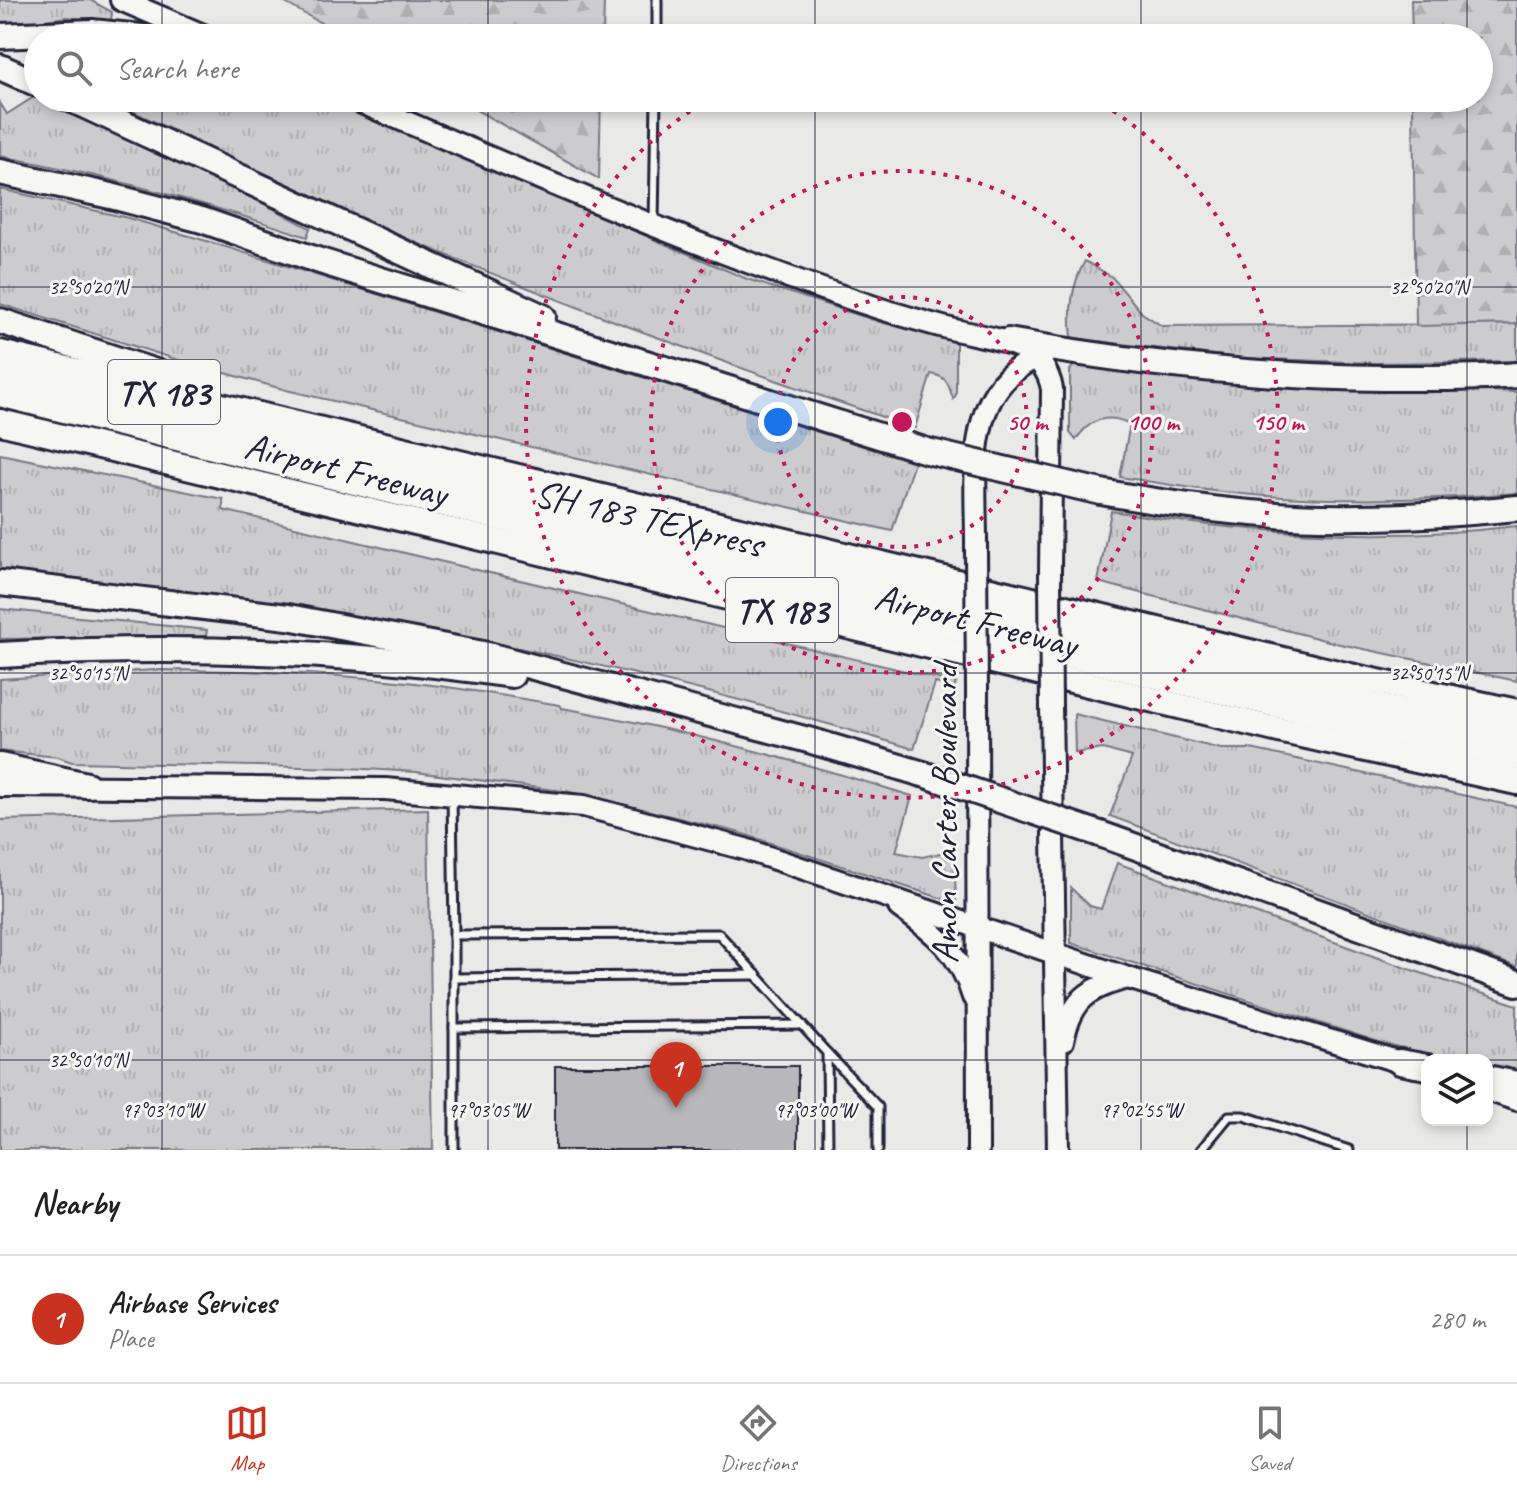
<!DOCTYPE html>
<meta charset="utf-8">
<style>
:root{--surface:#fff;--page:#f2f2f2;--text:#202124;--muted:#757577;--line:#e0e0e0;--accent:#c8321e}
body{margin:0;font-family:Caveat,sans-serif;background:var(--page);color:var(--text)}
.controls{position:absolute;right:24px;bottom:24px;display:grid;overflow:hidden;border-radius:16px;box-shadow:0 4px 12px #0003}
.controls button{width:72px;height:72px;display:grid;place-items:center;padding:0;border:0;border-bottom:2px solid var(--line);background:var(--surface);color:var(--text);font:40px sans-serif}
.you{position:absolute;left:778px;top:422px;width:28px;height:28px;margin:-20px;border:6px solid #fff;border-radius:50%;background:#1a73e8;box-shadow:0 0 0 12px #1a73e833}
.badge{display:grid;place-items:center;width:52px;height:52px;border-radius:50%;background:var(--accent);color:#fff;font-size:26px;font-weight:700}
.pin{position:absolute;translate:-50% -66px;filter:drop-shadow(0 2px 4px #0008)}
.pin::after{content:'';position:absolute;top:42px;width:28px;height:24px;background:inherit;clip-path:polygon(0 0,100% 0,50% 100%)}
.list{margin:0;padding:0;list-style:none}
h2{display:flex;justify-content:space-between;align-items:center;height:104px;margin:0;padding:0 32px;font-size:34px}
h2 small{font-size:26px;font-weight:400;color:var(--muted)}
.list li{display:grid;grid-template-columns:52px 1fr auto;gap:24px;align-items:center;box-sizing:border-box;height:128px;padding:0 32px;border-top:2px solid var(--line)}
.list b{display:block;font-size:30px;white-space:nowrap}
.list p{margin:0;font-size:26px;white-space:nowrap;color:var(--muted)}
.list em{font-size:26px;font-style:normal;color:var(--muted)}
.icon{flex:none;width:44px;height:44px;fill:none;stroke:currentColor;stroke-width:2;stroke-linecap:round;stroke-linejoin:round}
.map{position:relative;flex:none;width:1517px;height:1150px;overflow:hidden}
.search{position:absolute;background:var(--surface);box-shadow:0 4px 12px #0003;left:24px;right:24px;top:24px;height:88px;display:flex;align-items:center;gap:20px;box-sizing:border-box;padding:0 28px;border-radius:44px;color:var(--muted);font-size:30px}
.sheet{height:232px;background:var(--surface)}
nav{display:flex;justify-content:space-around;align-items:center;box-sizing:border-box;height:112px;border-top:2px solid var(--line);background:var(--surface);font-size:22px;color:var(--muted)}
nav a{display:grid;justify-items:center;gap:4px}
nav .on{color:var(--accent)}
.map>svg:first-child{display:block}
.grass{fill:url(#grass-tufts);stroke:#777784;stroke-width:2}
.forest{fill:url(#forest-firs);stroke:#777784;stroke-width:2}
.building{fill:#b8b8bc;stroke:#22223b;stroke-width:2}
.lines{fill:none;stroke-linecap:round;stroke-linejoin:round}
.lane-casing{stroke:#22223b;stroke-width:13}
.secondary-casing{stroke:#22223b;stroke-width:26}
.highway-casing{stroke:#22223b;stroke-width:30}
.lane{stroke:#f6f6f2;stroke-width:7}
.secondary{stroke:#f6f6f2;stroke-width:20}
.highway{stroke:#f6f6f2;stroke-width:24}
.secondary-bridge-casing{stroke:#22223b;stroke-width:26;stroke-linecap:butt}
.highway-bridge-casing{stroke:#22223b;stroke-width:30;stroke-linecap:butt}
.secondary-bridge{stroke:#f6f6f2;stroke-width:20}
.highway-bridge{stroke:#f6f6f2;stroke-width:24}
.ticks{fill:none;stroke:#22223b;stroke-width:2;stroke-opacity:0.45}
.ring{fill:none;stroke:#c2185b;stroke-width:4;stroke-dasharray:4 8}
.labels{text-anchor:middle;stroke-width:6;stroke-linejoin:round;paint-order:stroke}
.shield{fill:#f6f6f2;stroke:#626272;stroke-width:2}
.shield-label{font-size:36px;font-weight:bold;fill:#22223b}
.street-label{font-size:38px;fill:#22223b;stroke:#f6f6f2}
.ticks-label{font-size:20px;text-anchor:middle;fill:#22223b;stroke:#f6f6f2;stroke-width:6;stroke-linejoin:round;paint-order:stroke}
.centre{fill:#c2185b;stroke:#f6f6f2;stroke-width:4}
.ring-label{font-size:24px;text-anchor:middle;font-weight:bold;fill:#c2185b;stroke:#f6f6f2;stroke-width:6;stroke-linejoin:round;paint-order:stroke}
</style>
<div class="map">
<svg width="1517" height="1150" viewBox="0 0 1517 1150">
<defs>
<pattern id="grass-tufts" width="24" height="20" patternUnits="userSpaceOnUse" patternTransform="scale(2)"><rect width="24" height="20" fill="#ccccce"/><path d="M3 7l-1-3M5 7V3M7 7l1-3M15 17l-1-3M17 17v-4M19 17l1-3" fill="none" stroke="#afafb2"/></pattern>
<pattern id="forest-firs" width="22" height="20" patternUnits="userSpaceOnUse" patternTransform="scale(2)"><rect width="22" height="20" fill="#ccccce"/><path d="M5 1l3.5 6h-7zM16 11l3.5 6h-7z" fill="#afafb2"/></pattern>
</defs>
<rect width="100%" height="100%" fill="#e9e9e7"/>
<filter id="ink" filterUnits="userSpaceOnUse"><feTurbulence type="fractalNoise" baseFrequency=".0125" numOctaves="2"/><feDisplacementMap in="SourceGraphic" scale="16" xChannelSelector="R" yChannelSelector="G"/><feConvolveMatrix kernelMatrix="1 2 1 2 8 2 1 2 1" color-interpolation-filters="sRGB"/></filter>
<g filter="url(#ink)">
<g class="grass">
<polygon points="0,0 90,0 112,12 111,22 67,17 0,26"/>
<path d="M34,97L230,186L310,228L307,237C207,203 104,175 0,156V103L7,114Z"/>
<path d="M104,98H322L747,279L880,322L956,341V395L953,399C949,385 947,376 931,374L915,428C747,372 581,311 417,243C311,199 208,146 104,98Z"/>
<polygon points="0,189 128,218 210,242 914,462 892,531 286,390 172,358 0,304"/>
<path d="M1085,261L1112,277L1142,313L1162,326L1517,324V361L1375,363L1239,358L1072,338C1069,311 1071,286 1085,261Z"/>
<path d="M1074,365L1148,376L1238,384L1517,392V493C1419,501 1321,503 1223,492C1189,488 1154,482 1120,477L1130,424C1106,412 1089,420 1076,440L1070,433V370Z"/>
<path d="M0,454L223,499V510L956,683L954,688L935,683L914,749C740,697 564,653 384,622C257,601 128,588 0,574Z"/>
<path d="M1111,511C1154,517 1197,525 1240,528C1331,536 1426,537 1517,526V681L1340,644L1098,582Z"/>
<polygon points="0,609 188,628 207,630 206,636 0,639"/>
<path d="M155,670C225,670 295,672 365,678C430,683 495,694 560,705L562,708C681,729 796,760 912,796L896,852L922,857L954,850L956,903L737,832L570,792L416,772L349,768L72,762L58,757L0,751V679Z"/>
<polygon points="1074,714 1221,749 1251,749 1517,807 1517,967 1110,816 1132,757 1103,749 1075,753"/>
<polygon points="428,809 433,1150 0,1150 0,820"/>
<polygon points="1117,863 1406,968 1517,1005 1517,1076 1487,1069 1487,1060 1448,1060 1379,1042 1071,943 1071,888 1090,906 1101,909"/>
</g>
<g class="forest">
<polygon points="280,0 604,0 603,38 348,38"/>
<polygon points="1411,0 1517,0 1517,324 1416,326 1413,98 1479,98 1479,38 1412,38"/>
<polygon points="455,98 601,98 599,179"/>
</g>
<rect class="building" x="555" y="1066" width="243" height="84"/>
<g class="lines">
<defs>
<g id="lane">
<polyline points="657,38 657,0"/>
<polyline points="654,224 656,98"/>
<polyline points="452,796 454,935 719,934 827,1053 828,1150"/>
<polyline points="454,978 757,975"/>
<polyline points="454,1028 802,1025"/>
<polyline points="827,1053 878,1107 878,1150"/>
<polyline points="454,1150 454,935"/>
<polyline points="1201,1150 1229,1116 1244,1116 1349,1150"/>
</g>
<g id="secondary">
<polyline points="121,0 210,38"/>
<path d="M350,98C525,172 700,250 881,309C904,316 927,323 951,329C990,339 1043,340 1052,389L1050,572"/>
<path d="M976,551C977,477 960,385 1045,354"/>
<polyline points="977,690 978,1150"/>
<polyline points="1051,707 1058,1150"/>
<polyline points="0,786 385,789 584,806 745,849 1128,978 1416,1067"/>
<path d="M899,907C935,933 960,952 973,997"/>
<path d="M1063,1041C1072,999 1088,988 1128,978"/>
<polyline points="1487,1090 1517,1100"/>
</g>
<g id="highway">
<polyline points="0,36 92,32 151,38"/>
<polyline points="0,67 38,84"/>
<polyline points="68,98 543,317"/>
<polyline points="0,172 111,196 202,220 317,260 927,451"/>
<polyline points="0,321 195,385"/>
<path d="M1008,341C1133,363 1257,377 1383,378C1428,378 1472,379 1517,375"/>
<polyline points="0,353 1350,676 1517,712"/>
<polyline points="0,375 1381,707 1517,735"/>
<polyline points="0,394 576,537 1302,711 1517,758"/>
<polyline points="0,422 1283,731 1517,782"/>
<path d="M1101,492C1186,507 1272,519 1358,517C1411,517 1464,513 1517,508"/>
<polyline points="0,583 288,617 488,655 812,741 923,774"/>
<path d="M0,655C170,645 344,650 512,675"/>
<polyline points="0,766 87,785"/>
<polyline points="1100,834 1517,983"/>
<polyline points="1400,1062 1427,1067"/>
<polyline points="1487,1078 1517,1084"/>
</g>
</defs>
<use href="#lane" class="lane-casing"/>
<use href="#secondary" class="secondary-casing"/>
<use href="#highway" class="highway-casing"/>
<use href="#lane" class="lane"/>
<use href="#secondary" class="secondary"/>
<use href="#highway" class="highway"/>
<defs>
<g id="secondary-bridge">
<polyline points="976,551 977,690"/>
<polyline points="1050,572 1051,707"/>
</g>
<g id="highway-bridge">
<polyline points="927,451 1101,492"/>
<polyline points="923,774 1100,834"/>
</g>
</defs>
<use href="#secondary-bridge" class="secondary-bridge-casing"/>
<use href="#highway-bridge" class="highway-bridge-casing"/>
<use href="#secondary-bridge" class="secondary-bridge"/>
<use href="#highway-bridge" class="highway-bridge"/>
</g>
</g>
<path class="ticks" d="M162,0V38M488,0V38M815,0V38M1141,0V38M1467,0V38M162,98V1150M488,98V1150M815,98V1150M1141,98V1150M1467,98V1060M0,287H1517M0,673H1517M0,1060H1517M1467,1120V1150"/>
<g class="ring">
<circle cx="902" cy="422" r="125"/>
<circle cx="902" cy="422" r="251"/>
<path d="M1093 98A376 376 0 1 1 711 98"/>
</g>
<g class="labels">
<g class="shield">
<rect x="108" y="360" width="112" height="64" rx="6"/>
<rect x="726" y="578" width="112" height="64" rx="6"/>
</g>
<g class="shield-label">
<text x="164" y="405">TX 183</text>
<text x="782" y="623">TX 183</text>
</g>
<g class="street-label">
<text transform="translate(346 469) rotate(14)" y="13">Airport Freeway</text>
<text transform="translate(649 518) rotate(13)" y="13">SH 183 TEXpress</text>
<text transform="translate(976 620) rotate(14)" y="13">Airport Freeway</text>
<text transform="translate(944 814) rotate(-90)" y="13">Amon Carter Boulevard</text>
</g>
</g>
<g class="ticks-label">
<text x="88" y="294">32°50'20"N</text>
<text x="1429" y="294">32°50'20"N</text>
<text x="88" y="680">32°50'15"N</text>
<text x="1429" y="680">32°50'15"N</text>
<text x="88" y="1067">32°50'10"N</text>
<text x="162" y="1117">97°03'10"W</text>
<text x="488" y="1117">97°03'05"W</text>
<text x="815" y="1117">97°03'00"W</text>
<text x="1141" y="1117">97°02'55"W</text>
</g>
<circle cx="902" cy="422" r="12" class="centre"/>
<g class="ring-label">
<text x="1027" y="430">50 m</text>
<text x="1153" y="430">100 m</text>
<text x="1278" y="430">150 m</text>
</g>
</svg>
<div class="controls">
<button><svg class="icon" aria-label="layers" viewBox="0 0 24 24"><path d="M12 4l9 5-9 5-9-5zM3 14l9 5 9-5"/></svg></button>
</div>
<div class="you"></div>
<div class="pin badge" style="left:676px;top:1108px">1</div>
<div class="search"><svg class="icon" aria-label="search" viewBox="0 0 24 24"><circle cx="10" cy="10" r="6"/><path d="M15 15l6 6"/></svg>Search here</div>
</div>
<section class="sheet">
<h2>Nearby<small></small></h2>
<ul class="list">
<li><span class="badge">1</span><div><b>Airbase Services</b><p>Place</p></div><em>280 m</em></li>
</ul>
</section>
<nav>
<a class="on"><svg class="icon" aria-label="map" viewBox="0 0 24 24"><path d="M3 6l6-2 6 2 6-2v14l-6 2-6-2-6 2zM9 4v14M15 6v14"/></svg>Map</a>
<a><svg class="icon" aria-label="directions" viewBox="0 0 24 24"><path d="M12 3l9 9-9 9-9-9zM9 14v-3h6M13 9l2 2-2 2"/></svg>Directions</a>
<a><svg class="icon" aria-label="saved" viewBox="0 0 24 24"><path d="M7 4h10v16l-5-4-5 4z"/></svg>Saved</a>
</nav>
